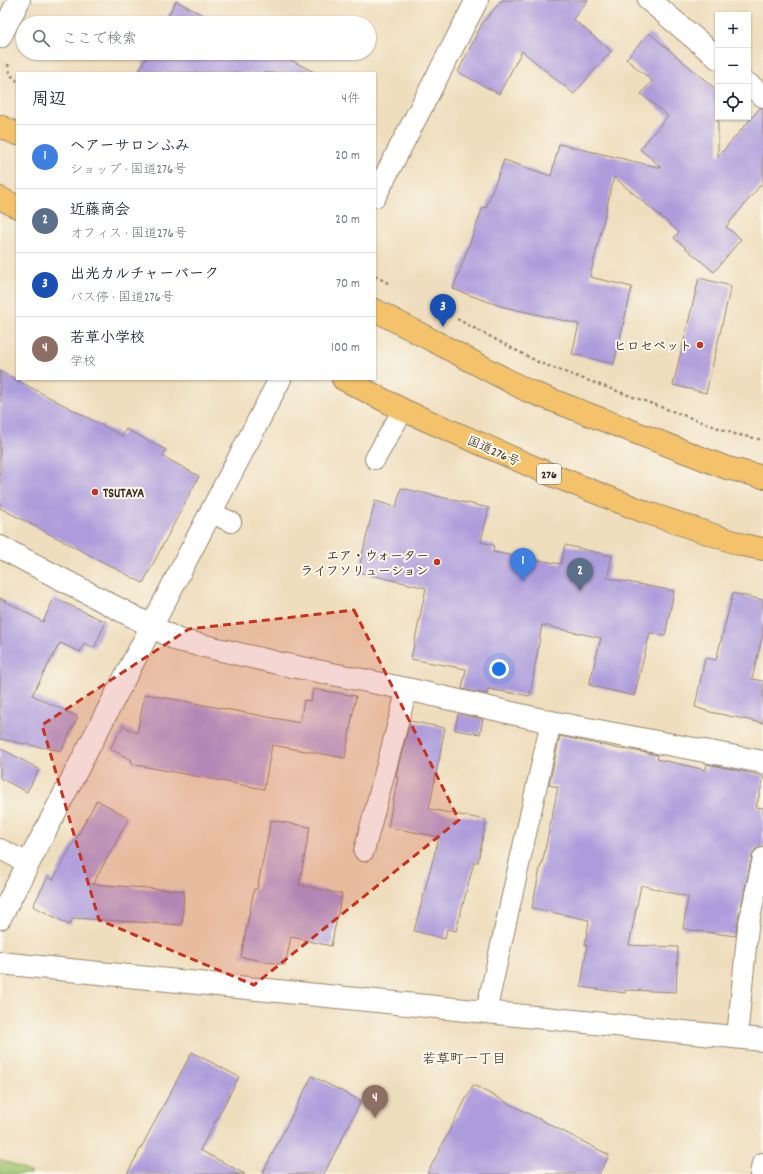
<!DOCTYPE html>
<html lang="ja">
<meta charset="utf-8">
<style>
:root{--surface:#fff;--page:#f6f6f7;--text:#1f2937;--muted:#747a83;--line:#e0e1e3;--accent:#c8321e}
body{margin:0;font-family:Dekko,"Klee One",sans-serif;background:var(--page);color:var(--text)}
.controls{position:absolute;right:12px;top:12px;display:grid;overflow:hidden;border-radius:0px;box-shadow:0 1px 3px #0004}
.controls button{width:36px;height:36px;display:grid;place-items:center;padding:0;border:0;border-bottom:1px solid var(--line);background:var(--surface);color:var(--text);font:20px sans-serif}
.you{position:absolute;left:499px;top:669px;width:14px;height:14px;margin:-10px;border:3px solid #fff;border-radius:50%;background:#1a73e8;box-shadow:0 0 0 6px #1a73e833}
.badge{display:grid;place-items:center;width:26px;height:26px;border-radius:50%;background:var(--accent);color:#fff;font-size:13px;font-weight:700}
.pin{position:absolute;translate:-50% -33px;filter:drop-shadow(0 1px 2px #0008)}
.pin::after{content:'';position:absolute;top:21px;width:14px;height:12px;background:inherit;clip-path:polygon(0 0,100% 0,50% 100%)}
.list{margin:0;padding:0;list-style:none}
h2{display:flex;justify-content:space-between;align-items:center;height:52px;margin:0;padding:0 16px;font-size:17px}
h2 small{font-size:13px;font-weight:400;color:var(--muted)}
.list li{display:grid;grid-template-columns:26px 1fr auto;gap:12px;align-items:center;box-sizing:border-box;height:64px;padding:0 16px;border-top:1px solid var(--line)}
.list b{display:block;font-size:15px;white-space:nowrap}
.list p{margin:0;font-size:13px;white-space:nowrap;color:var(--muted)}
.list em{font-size:13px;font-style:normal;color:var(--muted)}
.icon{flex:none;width:22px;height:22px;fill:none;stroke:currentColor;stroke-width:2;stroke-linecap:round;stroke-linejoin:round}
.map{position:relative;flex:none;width:763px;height:1174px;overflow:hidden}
.search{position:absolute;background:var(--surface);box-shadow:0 1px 3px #0004;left:16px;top:16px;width:360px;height:44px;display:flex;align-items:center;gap:10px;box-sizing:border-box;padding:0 14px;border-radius:22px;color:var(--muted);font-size:15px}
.panel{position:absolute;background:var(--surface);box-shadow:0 1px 3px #0004;left:16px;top:72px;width:360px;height:308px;border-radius:0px}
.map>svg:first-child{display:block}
.green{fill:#a3c872;stroke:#6f7948}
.building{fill:#ad9cdb}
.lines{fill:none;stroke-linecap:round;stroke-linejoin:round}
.service-casing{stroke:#95846e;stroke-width:22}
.minor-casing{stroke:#95846e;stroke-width:24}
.trunk-casing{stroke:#95846e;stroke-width:24}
.path{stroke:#95846e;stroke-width:2.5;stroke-dasharray:3 3;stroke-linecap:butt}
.service{stroke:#fff;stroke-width:20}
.minor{stroke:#fff;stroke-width:22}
.trunk{stroke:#f3c26a;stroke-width:22}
.marked{fill:#c8321e;fill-opacity:0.2;stroke:#c8321e;stroke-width:3;stroke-dasharray:8 5;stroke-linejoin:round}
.poi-dot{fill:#c8321e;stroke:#fbf7ec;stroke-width:1.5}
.labels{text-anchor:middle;stroke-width:4;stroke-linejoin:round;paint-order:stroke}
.shield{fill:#fbf7ec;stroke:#75685c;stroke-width:1}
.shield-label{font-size:12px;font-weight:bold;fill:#3b2a1e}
.poi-label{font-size:13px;font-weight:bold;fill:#3b2a1e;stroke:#fbf7ec;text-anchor:end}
.street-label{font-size:13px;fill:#3b2a1e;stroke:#fbf7ec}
.neighbourhood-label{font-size:14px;fill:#3b2a1e;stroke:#fbf7ec}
</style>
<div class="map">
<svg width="763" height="1174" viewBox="0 0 763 1174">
<rect width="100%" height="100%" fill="#fbf7ec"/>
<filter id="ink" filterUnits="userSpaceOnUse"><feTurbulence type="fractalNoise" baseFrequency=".025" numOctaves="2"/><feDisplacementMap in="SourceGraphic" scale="8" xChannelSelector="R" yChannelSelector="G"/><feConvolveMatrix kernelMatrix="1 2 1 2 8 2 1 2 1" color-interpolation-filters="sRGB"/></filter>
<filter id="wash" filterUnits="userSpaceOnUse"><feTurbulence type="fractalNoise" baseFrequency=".012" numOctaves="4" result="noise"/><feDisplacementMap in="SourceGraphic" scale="16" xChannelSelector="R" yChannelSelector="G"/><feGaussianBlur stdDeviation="0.9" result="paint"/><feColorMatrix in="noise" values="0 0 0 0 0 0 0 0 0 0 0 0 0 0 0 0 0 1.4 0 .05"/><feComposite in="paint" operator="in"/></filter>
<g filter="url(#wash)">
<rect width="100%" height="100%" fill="#efdebd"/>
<polygon class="green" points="0,1159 30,1172 30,1174 0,1174"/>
<g id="blocks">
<g class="building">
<polygon points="502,0 588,0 573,19 611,51 574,94 522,51 499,94 458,72 483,22"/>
<polygon points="176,1 219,23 164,23"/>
<polygon points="649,33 718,91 718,157 760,108 763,108 763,182 726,227 741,239 714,272 674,238 679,232 614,177 590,277 632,287 614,364 572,354 579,324 500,306 453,289 483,207 486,208 504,160 551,176 559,144 662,168 640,149 668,116 641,94 652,81 626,59"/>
<polygon points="149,53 277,53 316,73 138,73"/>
<polygon points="699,278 731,286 706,393 673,385"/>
<polygon points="0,371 122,436 126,429 166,450 162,456 199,476 143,583 0,508"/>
<polygon points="401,488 489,508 481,542 494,545 493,552 561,564 565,545 612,556 607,578 674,591 665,636 650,633 634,696 589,685 601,638 542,625 530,696 488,689 487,694 462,689 466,669 411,659 426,588 358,572 375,501 396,507"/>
<polygon points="733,593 763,600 763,634 752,679 763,681 763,723 710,712 695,707 705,658 716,660"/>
<polygon points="0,598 43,622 54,598 106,622 94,648 84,643 80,652 60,643 32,695 78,717 61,751 0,739"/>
<polygon points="313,689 356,696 345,758 272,745 264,789 131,764 132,760 110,749 123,726 137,733 145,694 300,723 304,700 311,701"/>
<polygon points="458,714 483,719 480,734 455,730"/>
<polygon points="410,721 445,728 429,809 486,820 478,862 474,862 456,931 447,929 445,939 414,931 439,837 388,827 398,777 396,777 398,767"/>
<polygon points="560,736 625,750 625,749 658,755 657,759 706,770 707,764 746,772 763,776 763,781 756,807 763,808 763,847 759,847 755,850 752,856 737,925 736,936 683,929 688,897 641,885 629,945 678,947 676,992 626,990 625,993 581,987 587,945 585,945 589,920 532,908 541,864 542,864 558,787 549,785"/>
<polygon points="0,748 39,769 27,792 0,778"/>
<polygon points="97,800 129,818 93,884 184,891 182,925 137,922 73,918 70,925 33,906 48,877 53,880"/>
<polygon points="271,820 310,827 299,885 342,894 331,946 291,937 285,965 241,957 254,889 257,889"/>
<polygon points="192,1052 239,1077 200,1150 245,1174 127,1174"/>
<polygon points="312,1076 361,1101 324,1174 262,1174"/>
<polygon points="473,1085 609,1155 599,1174 427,1174"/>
</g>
</g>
</g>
<g filter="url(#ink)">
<use href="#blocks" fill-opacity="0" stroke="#95846e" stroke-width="1"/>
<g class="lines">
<defs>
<g id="service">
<polyline points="375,459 403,410"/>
<polyline points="210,512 231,522"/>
<polyline points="0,849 28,863"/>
<polyline points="364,851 407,689"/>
<polyline points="486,1012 551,722"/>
<polyline points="737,1037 748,927 763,858"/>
</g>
<g id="minor">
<polyline points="649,0 718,58"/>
<polyline points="0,37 19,0"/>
<polyline points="748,84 763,96"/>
<polyline points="375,196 477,0"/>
<polyline points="0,547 178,640 282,664 407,689 551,722 763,762"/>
<polyline points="0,918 280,379"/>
<polyline points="0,963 763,1040"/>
<polyline points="761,1174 763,1164"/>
</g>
<g id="trunk">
<polyline points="0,126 17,134"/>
<polyline points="0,198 17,207"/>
<polyline points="375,310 526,390 727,468 763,477"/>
<polyline points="343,379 403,410 552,475 645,512 743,545 763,549"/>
</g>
</defs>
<use href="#service" class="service-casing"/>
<use href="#minor" class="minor-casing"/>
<use href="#trunk" class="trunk-casing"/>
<g class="path">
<polyline points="8,64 10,74 17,81"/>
<polyline points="375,276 390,284"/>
<polyline points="457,319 540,363 735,434 763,440"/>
</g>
<use href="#service" class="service"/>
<use href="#minor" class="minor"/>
<use href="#trunk" class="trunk"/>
</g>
</g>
<path class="marked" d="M354,610L459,820L254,985L99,920L42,725L189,629Z"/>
<g class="poi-dot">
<circle cx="700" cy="345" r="4"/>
<circle cx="95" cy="492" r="4"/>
<circle cx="437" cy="562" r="4"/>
</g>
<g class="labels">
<rect class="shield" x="537" y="464" width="24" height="20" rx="3"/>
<g class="shield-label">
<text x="549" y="478">276</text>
</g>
<g class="poi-label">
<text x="692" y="350">ヒロセペット</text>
<text x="103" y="497" text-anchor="start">TSUTAYA</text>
<text x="429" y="560">エア・ウォーター<tspan x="429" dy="15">ライフソリューション</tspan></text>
</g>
<g class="street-label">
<text transform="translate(494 450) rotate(24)" y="5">国道276号</text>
</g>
<g class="neighbourhood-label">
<text x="464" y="1063">若草町一丁目</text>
</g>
</g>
</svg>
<div class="controls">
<button>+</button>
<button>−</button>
<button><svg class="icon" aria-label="locate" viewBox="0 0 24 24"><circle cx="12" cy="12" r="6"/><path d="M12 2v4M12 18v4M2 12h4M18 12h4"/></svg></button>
</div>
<div class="you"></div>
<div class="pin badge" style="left:523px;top:581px;background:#3f7fe0">1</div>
<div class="pin badge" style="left:580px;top:591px;background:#5c6f8a">2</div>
<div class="pin badge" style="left:443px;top:327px;background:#1a4fb4">3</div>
<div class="pin badge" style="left:375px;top:1118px;background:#8d6e63">4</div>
<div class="search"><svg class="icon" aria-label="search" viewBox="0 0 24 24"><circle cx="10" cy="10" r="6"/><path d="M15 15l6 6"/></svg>ここで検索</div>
<section class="panel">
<h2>周辺<small>4件</small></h2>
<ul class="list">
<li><span class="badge" style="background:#3f7fe0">1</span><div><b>ヘアーサロンふみ</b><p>ショップ · 国道276号</p></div><em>20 m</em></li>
<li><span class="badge" style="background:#5c6f8a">2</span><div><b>近藤商会</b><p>オフィス · 国道276号</p></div><em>20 m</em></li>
<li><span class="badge" style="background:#1a4fb4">3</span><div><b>出光カルチャーパーク</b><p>バス停 · 国道276号</p></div><em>70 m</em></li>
<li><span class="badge" style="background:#8d6e63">4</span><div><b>若草小学校</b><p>学校</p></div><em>100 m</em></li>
</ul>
</section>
</div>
